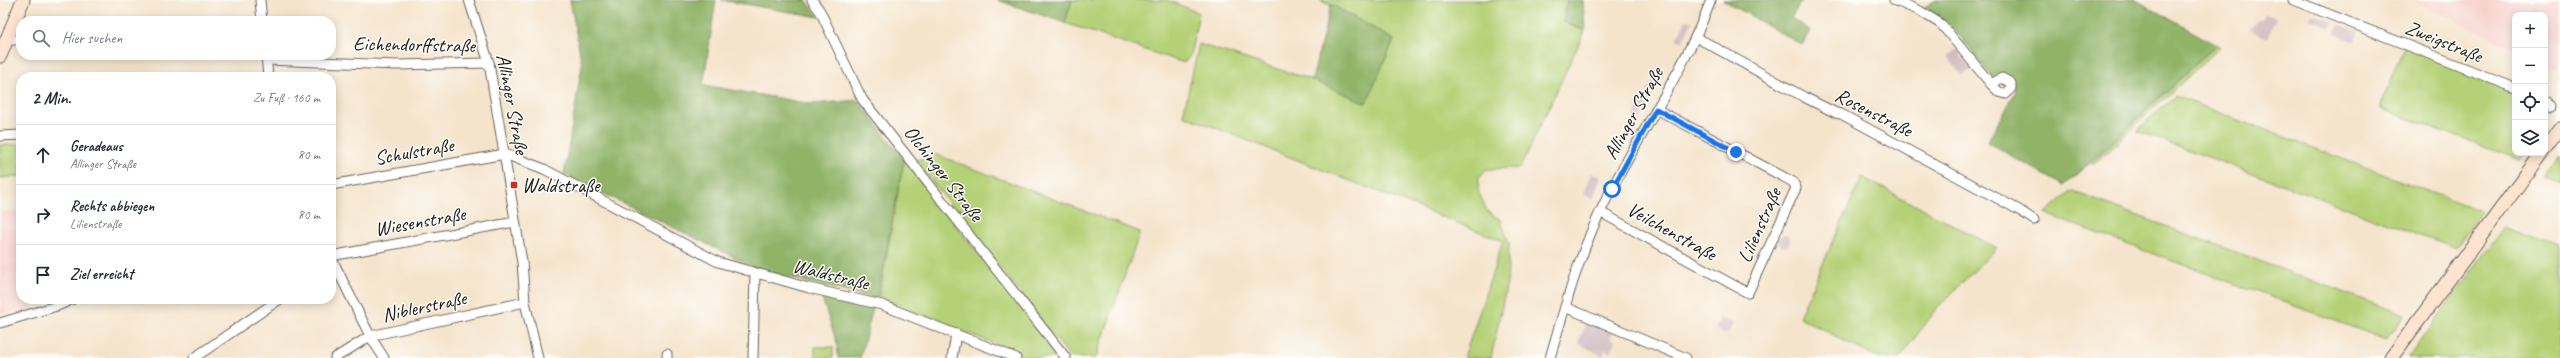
<!DOCTYPE html>
<html lang="de">
<meta charset="utf-8">
<style>
:root{--surface:#fff;--page:#f2f2f3;--text:#1f2937;--muted:#747a83;--line:#e0e1e3}
body{margin:0;font-family:Caveat,sans-serif;background:var(--page);color:var(--text)}
.controls{position:absolute;right:12px;top:12px;display:grid;overflow:hidden;border-radius:8px;box-shadow:0 2px 10px #0003}
.controls button{width:36px;height:36px;display:grid;place-items:center;padding:0;border:0;border-bottom:1px solid var(--line);background:var(--surface);color:var(--text);font:20px sans-serif}
.stop{position:absolute;width:12px;height:12px;margin:-9px;border:3px solid #1a73e8;border-radius:50%;background:#fff}
.stop.end{background:#1a73e8;border-color:#fff;box-shadow:0 1px 4px #0008}
.list{margin:0;padding:0;list-style:none}
h2{display:flex;justify-content:space-between;align-items:center;height:52px;margin:0;padding:0 16px;font-size:17px}
h2 small{font-size:13px;font-weight:400;color:var(--muted)}
.list li{display:grid;grid-template-columns:26px 1fr auto;gap:12px;align-items:center;box-sizing:border-box;height:60px;padding:0 16px;border-top:1px solid var(--line)}
.list b{display:block;font-size:15px;white-space:nowrap}
.list p{margin:0;font-size:13px;white-space:nowrap;color:var(--muted)}
.list em{font-size:13px;font-style:normal;color:var(--muted)}
.icon{flex:none;width:22px;height:22px;fill:none;stroke:currentColor;stroke-width:2;stroke-linecap:round;stroke-linejoin:round}
.map{position:relative;flex:none;width:2560px;height:358px;overflow:hidden}
.search{position:absolute;background:var(--surface);box-shadow:0 2px 10px #0003;left:16px;top:16px;width:320px;height:44px;display:flex;align-items:center;gap:10px;box-sizing:border-box;padding:0 14px;border-radius:16px;color:var(--muted);font-size:15px}
.panel{position:absolute;background:var(--surface);box-shadow:0 2px 10px #0003;left:16px;top:72px;width:320px;height:232px;border-radius:16px}
.map>svg:first-child{display:block}
.built{fill:#f7d0cb}
.industrial{fill:#d2bec2}
.green{fill:#b5d177;stroke:#68764a}
.forest{fill:#90b368;stroke:#566842}
.lines{fill:none;stroke-linecap:round;stroke-linejoin:round}
.street-casing{stroke:#68625a;stroke-width:11}
.secondary-casing{stroke:#68625a;stroke-width:15}
.street{stroke:#fff;stroke-width:9}
.secondary{stroke:#fde4d1;stroke-width:13}
.route{stroke:#1a73e8;stroke-width:5}
.poi-dot{fill:#c8321e;stroke:#fdfcf7;stroke-width:1.5}
.labels{text-anchor:middle;stroke-width:3;stroke-linejoin:round;paint-order:stroke}
.street-label{font-size:20px;fill:#1c1c1c;stroke:#fdfcf7}
.poi-label{font-size:20px;fill:#1c1c1c;stroke:#fdfcf7;text-anchor:start}
</style>
<div class="map">
<svg width="2560" height="358" viewBox="0 0 2560 358">
<rect width="100%" height="100%" fill="#fdfcf7"/>
<filter id="ink" filterUnits="userSpaceOnUse"><feTurbulence type="fractalNoise" baseFrequency=".025" numOctaves="2"/><feDisplacementMap in="SourceGraphic" scale="8" xChannelSelector="R" yChannelSelector="G"/><feConvolveMatrix kernelMatrix="1 2 1 2 8 2 1 2 1" color-interpolation-filters="sRGB"/></filter>
<filter id="wash" filterUnits="userSpaceOnUse"><feTurbulence type="fractalNoise" baseFrequency=".012" numOctaves="4" result="noise"/><feDisplacementMap in="SourceGraphic" scale="16" xChannelSelector="R" yChannelSelector="G"/><feGaussianBlur stdDeviation="0.9" result="paint"/><feColorMatrix in="noise" values="0 0 0 0 0 0 0 0 0 0 0 0 0 0 0 0 0 1.4 0 .05"/><feComposite in="paint" operator="in"/></filter>
<g filter="url(#wash)">
<rect width="100%" height="100%" fill="#f5e4cc"/>
<g class="built">
<polygon points="2412,0 2560,0 2560,70 2545,63 2545,15 2515,15 2515,49"/>
<polygon points="21,211 21,299 32,299 33,308 0,314 0,213"/>
</g>
<g class="industrial">
<polygon points="2265,14 2276,17 2268,38 2248,30 2259,20 2263,20"/>
<polygon points="2312,14 2333,21 2330,28 2310,20"/>
<polygon points="1686,20 1692,22 1682,42 1676,39"/>
<polygon points="2338,24 2359,31 2355,42 2335,34"/>
<polygon points="1957,49 1972,69 1962,76 1947,56"/>
<polygon points="1658,72 1663,75 1652,96 1647,92"/>
<polygon points="1643,96 1650,98 1640,120 1634,117"/>
<polygon points="1591,173 1601,177 1593,199 1583,194"/>
<circle cx="1784" cy="241" r="6"/>
<polygon points="1720,317 1733,323 1728,334 1715,329"/>
<polygon points="1587,321 1613,332 1610,338 1616,341 1611,353 1605,350 1603,356 1578,343"/>
</g>
<g class="green">
<polygon points="1072,0 1167,0 1199,13 1190,56 1184,63 1065,23"/>
<polygon points="1320,0 1567,0 1564,22 1585,31 1520,168 1487,169 1479,177 1478,191 1487,211 1501,220 1509,244 1507,283 1491,358 1464,358 1503,241 1183,115 1199,44 1312,80 1366,103 1394,40"/>
<polygon points="2406,42 2515,90 2515,153 2524,153 2519,160 2379,108"/>
<polygon points="2216,45 2220,47 2094,164 2092,162"/>
<polygon points="2175,96 2481,211 2456,248 2137,131"/>
<polygon points="21,144 21,176 0,178 0,145"/>
<polygon points="932,153 1140,232 1096,358 1071,358 916,161"/>
<polygon points="2560,156 2560,183 2543,177"/>
<polygon points="904,160 1060,358 1029,358 879,297"/>
<polygon points="1862,177 1997,248 1940,305 1899,358 1877,358 1799,317"/>
<polygon points="2071,191 2405,315 2387,340 2045,214"/>
<polygon points="2503,228 2560,249 2560,358 2408,358"/>
<rect x="815" y="347" width="18" height="11"/>
</g>
<g class="forest">
<polygon points="570,0 716,0 703,85 812,104 858,100 904,160 877,299 760,270 564,174 582,65"/>
<polygon points="721,0 806,0 819,17"/>
<polygon points="997,0 1072,0 1065,23"/>
<polygon points="1567,0 1583,0 1585,31 1563,22"/>
<polygon points="1723,0 1802,0 1791,18 1810,30 1802,45"/>
<path d="M1936,0H2136L2216,45L2064,186L1987,142L2016,92L2014,81L2009,75L1994,77C1982,68 1976,56 1966,44C1955,29 1940,18 1925,7Z"/>
<polygon points="1331,4 1394,40 1366,103 1312,80"/>
<polygon points="821,296 873,308 860,358 838,358 837,343"/>
</g>
</g>
<g filter="url(#ink)">
<g class="lines">
<defs>
<g id="street">
<polyline points="260,0 262,21"/>
<polyline points="469,0 489,63 522,262 525,302 538,358"/>
<polyline points="812,0 820,11 862,99 1066,358"/>
<polyline points="1894,0 1920,11 1941,24 1991,84"/>
<polyline points="2293,0 2515,88"/>
<polyline points="1696,37 1804,97 1836,113 1841,114 2019,210 2034,220"/>
<polyline points="7,40 21,40"/>
<polyline points="266,55 268,77"/>
<polyline points="267,60 397,65 489,63"/>
<polygon points="2002,78 2011,83 2011,88 2006,94 1999,92 1991,84"/>
<polyline points="2545,102 2551,107"/>
<polyline points="0,136 21,135"/>
<polyline points="331,185 505,154 544,169 718,262 809,288 882,305 1016,358"/>
<polyline points="1600,212 1748,293 1796,188 1793,182 1656,109"/>
<polyline points="331,256 515,222"/>
<polyline points="331,257 370,336 384,358"/>
<polyline points="1565,307 1686,358"/>
<polyline points="0,323 60,305 73,299"/>
<polyline points="194,358 280,299"/>
<polyline points="335,358 370,336 525,302"/>
<polyline points="667,358 667,354"/>
<polyline points="753,358 755,273"/>
<polyline points="952,358 956,334"/>
<path d="M1550,358C1565,306 1580,252 1604,204C1638,135 1684,72 1711,0"/>
</g>
<g id="secondary">
<polyline points="0,56 23,0"/>
<polyline points="2545,149 2560,129"/>
<polyline points="2391,358 2542,153"/>
</g>
</defs>
<use href="#street" class="street-casing"/>
<use href="#secondary" class="secondary-casing"/>
<use href="#street" class="street"/>
<use href="#secondary" class="secondary"/>
</g>
</g>
<g class="lines" filter="url(#ink)">
<polyline class="route" points="1612,189 1656,109 1736,152"/>
</g>
<rect class="poi-dot" x="510" y="181" width="8" height="8" rx="2"/>
<g class="labels">
<g class="street-label">
<text transform="translate(2444 41) rotate(22)" y="7">Zweigstraße</text>
<text transform="translate(414 44) rotate(1)" y="7">Eichendorffstraße</text>
<text transform="translate(513 104) rotate(79)" y="7">Allinger Straße</text>
<text transform="translate(1874 112) rotate(27)" y="7">Rosenstraße</text>
<text transform="translate(1633 113) rotate(-61)" y="7">Allinger Straße</text>
<text transform="translate(414 151) rotate(-10)" y="7">Schulstraße</text>
<text transform="translate(944 173) rotate(52)" y="7">Olchinger Straße</text>
<text transform="translate(420 221) rotate(-10)" y="7">Wiesenstraße</text>
<text transform="translate(1759 225) rotate(-66)" y="7">Lilienstraße</text>
<text transform="translate(1672 231) rotate(29)" y="7">Veilchenstraße</text>
<text transform="translate(831 274) rotate(14)" y="7">Waldstraße</text>
<text transform="translate(424 306) rotate(-12)" y="7">Niblerstraße</text>
</g>
<g class="poi-label">
<text x="522" y="192">Waldstraße</text>
</g>
</g>
</svg>
<div class="controls">
<button>+</button>
<button>−</button>
<button><svg class="icon" aria-label="locate" viewBox="0 0 24 24"><circle cx="12" cy="12" r="6"/><path d="M12 2v4M12 18v4M2 12h4M18 12h4"/></svg></button>
<button><svg class="icon" aria-label="layers" viewBox="0 0 24 24"><path d="M12 4l9 5-9 5-9-5zM3 14l9 5 9-5"/></svg></button>
</div>
<div class="stop" style="left:1612px;top:189px"></div>
<div class="stop end" style="left:1736px;top:152px"></div>
<div class="search"><svg class="icon" aria-label="search" viewBox="0 0 24 24"><circle cx="10" cy="10" r="6"/><path d="M15 15l6 6"/></svg>Hier suchen</div>
<section class="panel">
<h2>2 Min.<small>Zu Fuß · 160 m</small></h2>
<ul class="list">
<li><svg class="icon" aria-label="ahead" viewBox="0 0 24 24"><path d="M12 20V5M6 11l6-6 6 6"/></svg><div><b>Geradeaus</b><p>Allinger Straße</p></div><em>80 m</em></li>
<li><svg class="icon" aria-label="right" viewBox="0 0 24 24"><path d="M7 20v-9h11M14 6l5 5-5 5"/></svg><div><b>Rechts abbiegen</b><p>Lilienstraße</p></div><em>80 m</em></li>
<li><svg class="icon" aria-label="arrive" viewBox="0 0 24 24"><path d="M6 21V4h12l-3 4 3 4H6"/></svg><div><b>Ziel erreicht</b></div></li>
</ul>
</section>
</div>
